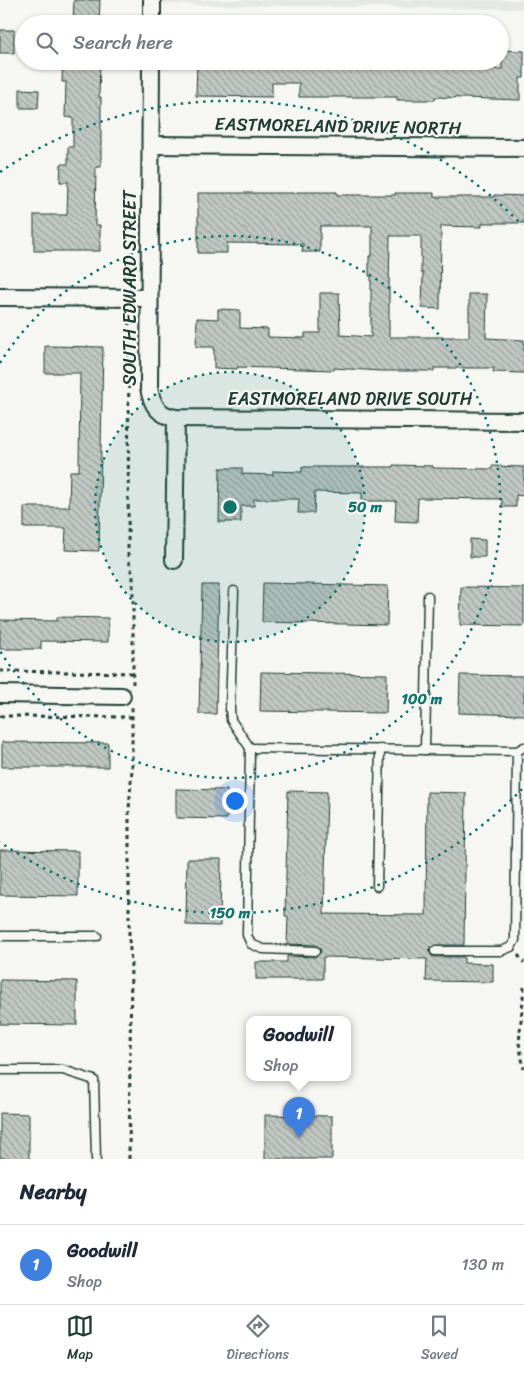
<!DOCTYPE html>
<style>
:root{--surface:#fff;--page:#f2f2f3;--text:#1f2937;--muted:#747a83;--line:#e0e1e3;--accent:#1f3d34}
body{margin:0;font-family:Sriracha,sans-serif;background:var(--page);color:var(--text)}
.you{position:absolute;left:234px;top:800px;width:18px;height:18px;margin:-12px;border:4px solid #fff;border-radius:50%;background:#1a73e8;box-shadow:0 0 0 8px #1a73e833}
.badge{display:grid;place-items:center;width:32px;height:32px;border-radius:50%;background:var(--accent);color:#fff;font-size:16px;font-weight:700}
.pin{position:absolute;translate:-50% -41px;filter:drop-shadow(0 1px 2px #0008)}
.pin::after{content:'';position:absolute;top:26px;width:18px;height:15px;background:inherit;clip-path:polygon(0 0,100% 0,50% 100%)}
.popup{position:absolute;left:246px;top:1016px;width:105px;height:65px;box-sizing:border-box;display:grid;place-content:center;border-radius:10px;background:var(--surface);filter:drop-shadow(0 1px 4px #0005);font-size:16px;white-space:nowrap;color:var(--muted)}
.popup b{font-size:19px;color:var(--text)}
.popup::after{content:'';position:absolute;left:50%;top:100%;margin-left:-10px;border:10px solid transparent;border-top-color:var(--surface)}
.list{margin:0;padding:0;list-style:none}
h2{display:flex;justify-content:space-between;align-items:center;height:65px;margin:0;padding:0 20px;font-size:21px}
h2 small{font-size:16px;font-weight:400;color:var(--muted)}
.list li{display:grid;grid-template-columns:32px 1fr auto;gap:15px;align-items:center;box-sizing:border-box;height:80px;padding:0 20px;border-top:1px solid var(--line)}
.list b{display:block;font-size:19px;white-space:nowrap}
.list p{margin:0;font-size:16px;white-space:nowrap;color:var(--muted)}
.list em{font-size:16px;font-style:normal;color:var(--muted)}
.icon{flex:none;width:28px;height:28px;fill:none;stroke:currentColor;stroke-width:2;stroke-linecap:round;stroke-linejoin:round}
.map{position:relative;flex:none;width:524px;height:1159px;overflow:hidden}
.search{position:absolute;background:var(--surface);box-shadow:0 1px 4px #0004;left:15px;right:15px;top:15px;height:55px;display:flex;align-items:center;gap:12px;box-sizing:border-box;padding:0 18px;border-radius:28px;color:var(--muted);font-size:19px}
.sheet{height:145px;background:var(--surface)}
nav{display:flex;justify-content:space-around;align-items:center;box-sizing:border-box;height:70px;border-top:1px solid var(--line);background:var(--surface);font-size:14px;color:var(--muted)}
nav a{display:grid;justify-items:center;gap:2px}
nav .on{color:var(--accent)}
.map>svg:first-child{display:block}
.built{fill:#e6e8e4}
.building{fill:url(#building-back-hatch);stroke:#1f3d34}
.lines{fill:none;stroke-linecap:round;stroke-linejoin:round}
.lane-casing{stroke:#1f3d34;stroke-width:11}
.street-casing{stroke:#1f3d34;stroke-width:20}
.path{stroke:#1f3d34;stroke-width:3;stroke-dasharray:4 4;stroke-linecap:butt}
.lane{stroke:#f6f6f2;stroke-width:8}
.street{stroke:#f6f6f2;stroke-width:16}
.ring{fill:none;stroke:#0f766e;stroke-width:2.5;stroke-dasharray:2.5 5}
.labels{text-anchor:middle;stroke-width:4.5;stroke-linejoin:round;paint-order:stroke}
.street-label{font-size:18px;fill:#1f3d34;stroke:#f6f6f2}
.centre{fill:#0f766e;stroke:#f6f6f2;stroke-width:2.5}
.ring-label{font-size:15px;text-anchor:middle;font-weight:bold;fill:#0f766e;stroke:#f6f6f2;stroke-width:4.5;stroke-linejoin:round;paint-order:stroke}
</style>
<div class="map">
<svg width="524" height="1159" viewBox="0 0 524 1159">
<defs>
<pattern id="building-back-hatch" width="6" height="6" patternUnits="userSpaceOnUse" patternTransform="scale(1.25)"><rect width="6" height="6" fill="#c1c8c3"/><path d="M-1 5l2 2M0 0l6 6M5-1l2 2" fill="none" stroke="#9ca49f"/></pattern>
</defs>
<rect width="100%" height="100%" fill="#f6f6f2"/>
<filter id="ink" filterUnits="userSpaceOnUse"><feTurbulence type="fractalNoise" baseFrequency=".02" numOctaves="2"/><feDisplacementMap in="SourceGraphic" scale="10" xChannelSelector="R" yChannelSelector="G"/><feConvolveMatrix kernelMatrix="1 2 1 2 8 2 1 2 1" color-interpolation-filters="sRGB"/></filter>
<g filter="url(#ink)">
<polygon class="built" points="155,0 524,0 524,9 155,4"/>
<g class="building">
<polygon points="74,0 100,0 99,24 73,24"/>
<rect x="0" y="30" width="14" height="23"/>
<polygon points="502,50 524,51 524,78 520,78 520,100 435,97 435,100 397,100 397,97 299,97 299,83 272,83 272,97 196,96 197,61 289,61 289,64 348,64 349,61 369,61 368,68 398,68 398,61 421,61 421,67 449,67 449,62 468,63 468,69 502,69"/>
<polygon points="63,61 100,61 99,97 101,97 101,167 96,167 95,225 100,225 100,251 34,251 34,215 67,215 68,182 60,182 61,164 68,164 68,147 73,147 73,118 65,117 66,82 62,82"/>
<polygon points="20,89 39,90 38,108 20,108"/>
<polygon points="297,192 337,192 337,195 395,195 395,193 434,193 434,197 494,197 494,195 524,196 524,223 482,223 482,227 441,226 440,309 422,308 423,273 421,273 421,236 390,236 389,289 389,337 469,337 469,294 487,294 486,338 524,340 524,373 493,372 494,368 434,368 434,371 381,371 334,368 334,370 237,367 237,369 214,368 214,347 196,347 197,318 218,319 218,309 240,310 240,328 268,329 268,337 305,338 305,333 320,333 320,293 339,293 340,335 371,337 371,276 369,276 369,256 372,256 372,226 320,226 320,252 302,252 303,244 227,243 227,253 198,253 198,193 297,193"/>
<polygon points="45,346 103,347 99,551 65,550 66,528 24,528 24,507 69,507 70,471 79,471 80,373 45,373"/>
<polygon points="393,465 433,466 433,468 492,469 492,466 524,467 524,496 516,495 516,507 502,507 502,499 418,498 417,522 395,521 396,501 362,501 362,493 315,492 314,513 298,513 299,499 254,499 254,506 241,506 241,522 219,522 220,468 242,468 242,474 273,475 273,471 302,472 302,467 393,467"/>
<polygon points="470,539 485,540 485,557 470,557"/>
<polygon points="263,583 388,586 387,625 262,622"/>
<polygon points="202,585 219,585 216,714 199,714"/>
<polygon points="461,587 524,588 524,626 460,625"/>
<polygon points="57,617 108,618 108,642 41,641 41,649 0,649 0,620 57,621"/>
<polygon points="261,672 387,674 386,713 260,711"/>
<polygon points="460,675 524,676 524,715 459,713"/>
<polygon points="2,742 108,743 108,767 2,767"/>
<polygon points="176,789 227,790 227,819 176,818"/>
<polygon points="288,791 327,792 324,914 426,915 427,792 466,793 464,945 435,945 430,948 429,951 432,956 435,957 464,957 464,963 493,964 493,982 426,981 427,959 323,957 323,979 256,979 256,962 287,962 287,956 315,957 319,954 321,952 320,948 316,945 287,944 288,916 285,916"/>
<polygon points="0,850 78,851 78,896 0,895"/>
<polygon points="187,859 221,859 220,926 186,925"/>
<polygon points="0,980 77,981 77,1025 0,1024"/>
<polygon points="0,1113 29,1114 29,1159 0,1158"/>
<polygon points="265,1115 332,1116 332,1159 265,1159"/>
</g>
<g class="lines">
<defs>
<g id="lane">
<polyline points="234,591 230,709 231,720 250,748 247,935 251,944 263,949 315,951"/>
<polyline points="250,748 517,751 524,747"/>
<polyline points="425,750 428,596"/>
<polyline points="377,886 380,749"/>
<polyline points="0,936 97,936"/>
<polyline points="435,951 501,951 511,947 515,940 517,751"/>
<polyline points="0,1070 63,1070 94,1080 96,1159"/>
</g>
<g id="street">
<polyline points="152,24 152,0"/>
<path d="M151,61L149,388C152,405 158,415 176,418L524,421"/>
<polyline points="151,145 524,148"/>
<polyline points="0,297 149,298"/>
<polyline points="174,560 176,418"/>
<polyline points="0,694 122,696"/>
</g>
</defs>
<use href="#lane" class="lane-casing"/>
<use href="#street" class="street-casing"/>
<g class="path">
<polyline points="129,313 128,558 133,576 133,684"/>
<polyline points="0,671 133,673"/>
<polyline points="0,716 132,717"/>
<polyline points="518,955 524,963"/>
<polyline points="524,987 519,1043 524,1069"/>
<polyline points="129,1159 131,961 129,939 129,809 132,769 132,707"/>
</g>
<use href="#lane" class="lane"/>
<use href="#street" class="street"/>
</g>
</g>
<circle cx="230" cy="507" r="135" fill="#0f766e" fill-opacity=".12"/>
<g class="ring">
<circle cx="230" cy="507" r="135"/>
<path d="M0 363A271 271 0 1 1 0 651"/>
<path d="M522 789A406 406 0 0 1 0 842M0 172A406 406 0 0 1 522 225"/>
</g>
<g class="labels">
<g class="street-label">
<text transform="translate(338 126) rotate(1)" y="6">EASTMORELAND DRIVE NORTH</text>
<text transform="translate(130 288) rotate(-90)" y="6">SOUTH EDWARD STREET</text>
<text x="350" y="405">EASTMORELAND DRIVE SOUTH</text>
</g>
</g>
<circle cx="230" cy="507" r="8" class="centre"/>
<g class="ring-label">
<text x="365" y="512">50 m</text>
<text x="422" y="704">100 m</text>
<text x="230" y="918">150 m</text>
</g>
</svg>
<div class="you"></div>
<div class="pin badge" style="left:299px;top:1138px;background:#3f7fe0">1</div>
<div class="popup"><b>Goodwill</b>Shop</div>
<div class="search"><svg class="icon" aria-label="search" viewBox="0 0 24 24"><circle cx="10" cy="10" r="6"/><path d="M15 15l6 6"/></svg>Search here</div>
</div>
<section class="sheet">
<h2>Nearby<small></small></h2>
<ul class="list">
<li><span class="badge" style="background:#3f7fe0">1</span><div><b>Goodwill</b><p>Shop</p></div><em>130 m</em></li>
</ul>
</section>
<nav>
<a class="on"><svg class="icon" aria-label="map" viewBox="0 0 24 24"><path d="M3 6l6-2 6 2 6-2v14l-6 2-6-2-6 2zM9 4v14M15 6v14"/></svg>Map</a>
<a><svg class="icon" aria-label="directions" viewBox="0 0 24 24"><path d="M12 3l9 9-9 9-9-9zM9 14v-3h6M13 9l2 2-2 2"/></svg>Directions</a>
<a><svg class="icon" aria-label="saved" viewBox="0 0 24 24"><path d="M7 4h10v16l-5-4-5 4z"/></svg>Saved</a>
</nav>
